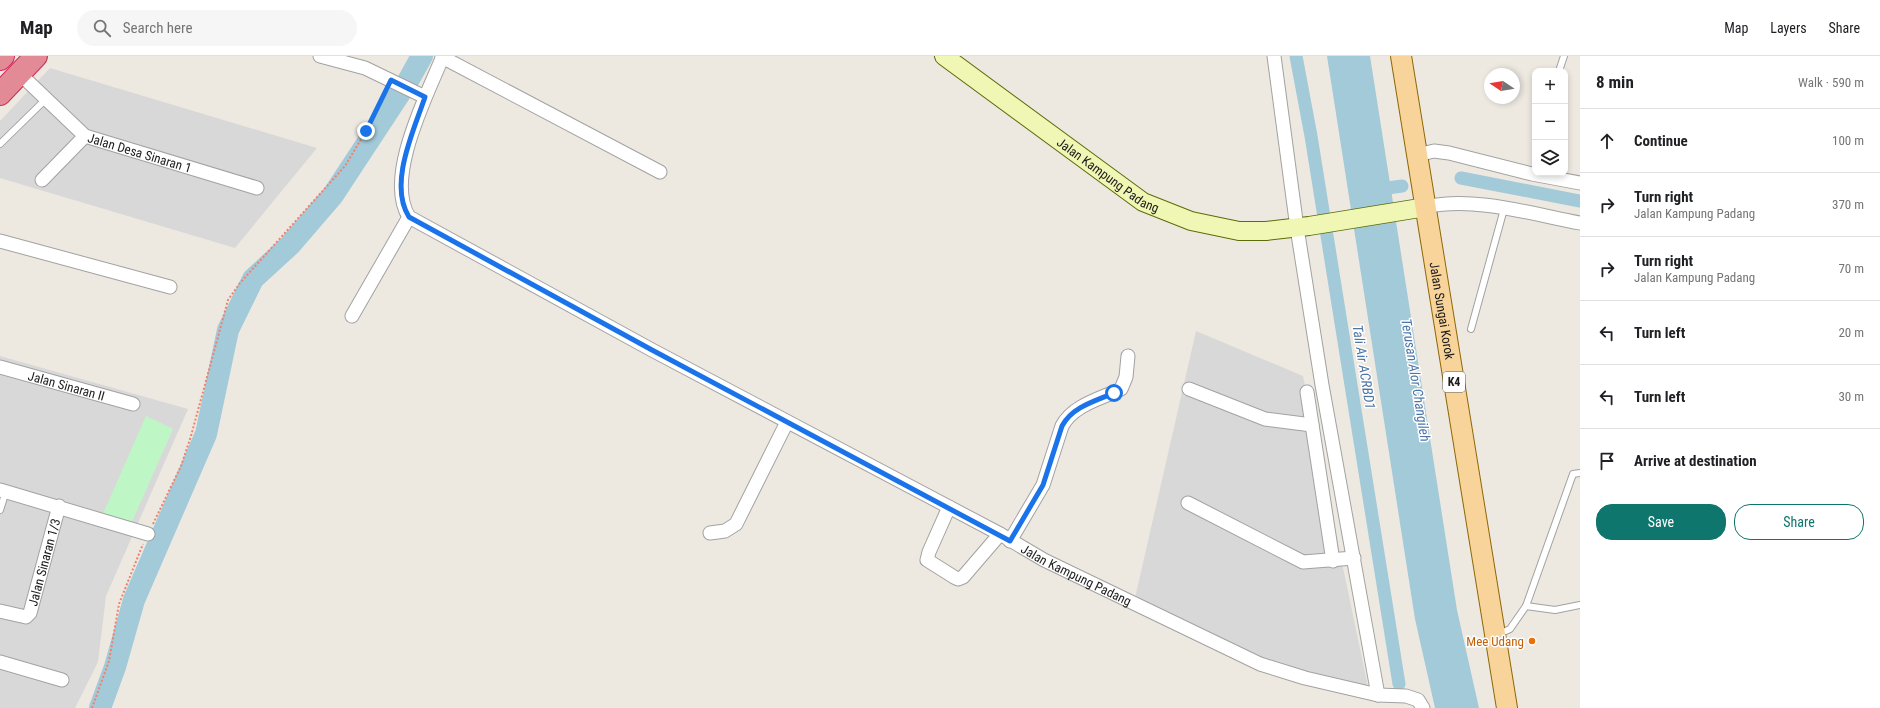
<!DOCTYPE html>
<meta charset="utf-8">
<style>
:root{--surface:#fff;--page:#f6f6f6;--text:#202124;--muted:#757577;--line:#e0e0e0;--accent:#0f766e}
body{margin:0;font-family:"Roboto Condensed",sans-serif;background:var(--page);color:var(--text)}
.controls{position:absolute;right:12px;top:12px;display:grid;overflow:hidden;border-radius:8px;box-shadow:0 2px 6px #0003}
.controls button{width:36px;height:36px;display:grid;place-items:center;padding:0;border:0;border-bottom:1px solid var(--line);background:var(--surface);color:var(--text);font:20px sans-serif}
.compass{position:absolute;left:1484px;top:12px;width:36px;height:36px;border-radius:50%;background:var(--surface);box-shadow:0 2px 6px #0003;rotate:282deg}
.stop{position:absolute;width:12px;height:12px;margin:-9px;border:3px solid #1a73e8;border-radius:50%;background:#fff}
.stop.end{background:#1a73e8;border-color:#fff;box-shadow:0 1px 4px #0008}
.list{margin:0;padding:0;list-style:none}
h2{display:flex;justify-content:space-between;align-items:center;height:52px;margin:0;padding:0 16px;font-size:17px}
h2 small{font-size:13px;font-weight:400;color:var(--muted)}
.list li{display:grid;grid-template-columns:26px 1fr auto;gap:12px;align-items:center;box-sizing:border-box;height:64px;padding:0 16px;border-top:1px solid var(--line)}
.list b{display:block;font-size:15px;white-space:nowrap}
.list p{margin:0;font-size:13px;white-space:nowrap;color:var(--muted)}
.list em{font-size:13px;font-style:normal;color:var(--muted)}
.actions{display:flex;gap:8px;padding:12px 16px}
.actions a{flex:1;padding:9px 0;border:1px solid var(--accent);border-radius:16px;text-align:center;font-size:14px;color:var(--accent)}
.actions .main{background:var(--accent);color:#fff}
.icon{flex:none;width:22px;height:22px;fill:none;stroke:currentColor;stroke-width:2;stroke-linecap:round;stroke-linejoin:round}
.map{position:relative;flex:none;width:1580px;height:652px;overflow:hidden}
header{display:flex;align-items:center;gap:24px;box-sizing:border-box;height:56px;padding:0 20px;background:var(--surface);border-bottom:1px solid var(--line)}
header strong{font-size:19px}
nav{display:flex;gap:22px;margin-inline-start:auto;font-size:14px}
.search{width:280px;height:36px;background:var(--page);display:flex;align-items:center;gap:10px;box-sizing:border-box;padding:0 14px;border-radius:22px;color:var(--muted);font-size:15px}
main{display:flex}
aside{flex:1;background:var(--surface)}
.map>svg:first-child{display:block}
.residential{fill:#d9d8d8}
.park{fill:#bef7c5}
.water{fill:#a2cad9}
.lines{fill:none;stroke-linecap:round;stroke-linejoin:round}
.canal{stroke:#a2cad9;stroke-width:13}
.river{stroke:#a2cad9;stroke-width:22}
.lane-casing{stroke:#a2a2a2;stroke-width:8}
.street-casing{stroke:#a2a2a2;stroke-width:15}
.secondary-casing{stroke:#5c6c08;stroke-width:20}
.primary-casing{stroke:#8d6705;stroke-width:22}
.highway-casing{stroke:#cf2959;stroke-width:24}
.path{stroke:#f47f6a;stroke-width:2;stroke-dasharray:2 2;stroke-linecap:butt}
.lane{stroke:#fff;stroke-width:6}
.street{stroke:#fff;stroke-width:13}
.secondary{stroke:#f0f7b5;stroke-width:18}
.primary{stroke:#f8d49a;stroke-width:20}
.highway{stroke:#e28a96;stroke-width:22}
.route{stroke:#1a73e8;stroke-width:5}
.food-dot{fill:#e8710a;stroke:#fff;stroke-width:1.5}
.labels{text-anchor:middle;stroke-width:3;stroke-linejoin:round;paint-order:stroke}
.shield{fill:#fff;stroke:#5f5f5f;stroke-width:1}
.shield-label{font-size:12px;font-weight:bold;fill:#1b1b1b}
.street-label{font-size:13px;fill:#1b1b1b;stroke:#fff}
.food-label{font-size:13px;fill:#c56008;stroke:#fff;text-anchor:end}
.water-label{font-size:14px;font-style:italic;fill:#4c75a6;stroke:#fff}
</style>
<header>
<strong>Map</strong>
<div class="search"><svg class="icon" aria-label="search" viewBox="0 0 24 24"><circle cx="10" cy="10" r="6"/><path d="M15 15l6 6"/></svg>Search here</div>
<nav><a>Map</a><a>Layers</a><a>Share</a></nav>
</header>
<main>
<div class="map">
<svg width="1580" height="652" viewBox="0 0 1580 652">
<rect width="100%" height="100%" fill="#ede9e1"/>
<g class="residential">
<polygon points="50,12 317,92 235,192 0,122 0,65"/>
<polygon points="1196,275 1303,320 1368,631 1260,605 1135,542"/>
<polygon points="0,300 188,353 106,540 98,606 75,652 0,652"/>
</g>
<polygon class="park" points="146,360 173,373 130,470 103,458"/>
<polygon class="water" points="1327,0 1370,0 1457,554 1479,652 1435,652 1415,563"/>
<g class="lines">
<g class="canal">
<polyline points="1296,0 1311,80 1399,628"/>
<polyline points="1461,122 1580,145"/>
<polyline points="1374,134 1402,130"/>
</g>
<polyline class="river" points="100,652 115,611 134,544 206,378 228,274 253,223 290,189 333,139 408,25 422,0"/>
<defs>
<g id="lane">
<polyline points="1559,15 1564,0"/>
<polyline points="0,88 46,43"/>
<polyline points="1471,273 1504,153"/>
<polyline points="0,454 6,435"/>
<polyline points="1526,550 1555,554 1580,549"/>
<polyline points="1499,578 1510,573 1526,550 1573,418 1580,417"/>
</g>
<g id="street">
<polyline points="320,0 365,12 425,41"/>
<path id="s1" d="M443,0C427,39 384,122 409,161L652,294L1000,478L1044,504L1260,608L1305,622L1378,639L1406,640L1418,644L1423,652"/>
<polyline points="1274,0 1297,172 1322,329 1378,639"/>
<polyline points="442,1 660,116"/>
<path id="s2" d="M20,18L85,80L257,132"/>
<polyline points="1417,99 1434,95 1449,97 1532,118 1580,127"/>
<polyline points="42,124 85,80"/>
<path d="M1426,151C1473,140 1532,158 1580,167"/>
<polyline points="0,185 170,231"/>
<polyline points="352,260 409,161"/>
<path id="s3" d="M0,311L133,348"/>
<polyline points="1189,333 1265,363 1312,369"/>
<polyline points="1307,336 1333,505"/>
<polyline points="0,434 148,478"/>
<polyline points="1188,447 1303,506 1354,502"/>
<polyline points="949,451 929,496 927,504 954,521 958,523 963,521 1000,478"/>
<polyline points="710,477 725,475 736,468 787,366"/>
<path d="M1010,485L1043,429L1062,370C1073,349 1100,343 1121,333L1126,321L1128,300"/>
<path id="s4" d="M0,555L26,561L30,557L59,450"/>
<polyline points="0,606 62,624"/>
</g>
<g id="secondary">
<path id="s5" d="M944,0L1143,146L1191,165L1239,175H1266L1309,170L1426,151"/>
</g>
<g id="primary">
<path id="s6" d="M1401,0L1507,652"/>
</g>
<g id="highway">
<polyline points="0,3 3,0"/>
<polyline points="0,38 36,0"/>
</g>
</defs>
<use href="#lane" class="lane-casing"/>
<use href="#street" class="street-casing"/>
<use href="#secondary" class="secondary-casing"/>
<use href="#primary" class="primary-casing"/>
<use href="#highway" class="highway-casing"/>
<g class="path">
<polyline points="153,468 181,410 191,380 228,244 240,227 345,110 366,75 385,36"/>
<polyline points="92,652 109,605 119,548 143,488"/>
</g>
<use href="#lane" class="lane"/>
<use href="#street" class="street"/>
<use href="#secondary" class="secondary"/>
<use href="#primary" class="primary"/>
<use href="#highway" class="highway"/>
</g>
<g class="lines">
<path class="route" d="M366,75L391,24L425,41C414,74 388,128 409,161L652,294L1010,485L1043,429L1062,370C1072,351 1095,345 1114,337"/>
</g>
<circle class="food-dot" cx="1532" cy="585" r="4"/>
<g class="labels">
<rect class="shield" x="1443" y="316" width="22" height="20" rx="3"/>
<g class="shield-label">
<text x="1454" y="330">K4</text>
</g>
<g class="street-label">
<text dy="5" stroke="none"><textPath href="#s2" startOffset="147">Jalan Desa Sinaran 1</textPath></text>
<text dy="5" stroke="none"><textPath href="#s5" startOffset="203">Jalan Kampung Padang</textPath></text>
<text dy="5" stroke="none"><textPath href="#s6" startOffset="258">Jalan Sungai Korok</textPath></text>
<text dy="5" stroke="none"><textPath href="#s3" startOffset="69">Jalan Sinaran II</textPath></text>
<text dy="5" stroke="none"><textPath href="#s4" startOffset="85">Jalan Sinaran 1/3</textPath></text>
<text dy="5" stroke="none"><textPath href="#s1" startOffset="927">Jalan Kampung Padang</textPath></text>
</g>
<g class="food-label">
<text x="1524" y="590">Mee Udang</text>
</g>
<g class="water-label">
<text transform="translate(1364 311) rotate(81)" y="5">Tali Air ACRBD1</text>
<text transform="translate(1416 324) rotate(81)" y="5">Terusan Alor Changileh</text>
</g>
</g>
</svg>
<div class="controls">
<button>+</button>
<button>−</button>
<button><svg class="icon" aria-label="layers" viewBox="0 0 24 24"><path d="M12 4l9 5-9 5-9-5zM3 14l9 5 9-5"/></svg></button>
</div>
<svg class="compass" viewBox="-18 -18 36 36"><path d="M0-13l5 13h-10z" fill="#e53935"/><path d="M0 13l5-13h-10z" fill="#757577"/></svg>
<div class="stop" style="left:1114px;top:337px"></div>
<div class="stop end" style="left:366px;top:75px"></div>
</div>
<aside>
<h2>8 min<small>Walk · 590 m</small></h2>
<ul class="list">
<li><svg class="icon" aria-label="ahead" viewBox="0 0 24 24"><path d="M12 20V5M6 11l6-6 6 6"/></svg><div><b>Continue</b></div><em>100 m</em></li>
<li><svg class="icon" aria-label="right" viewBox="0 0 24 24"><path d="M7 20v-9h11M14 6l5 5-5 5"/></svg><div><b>Turn right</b><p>Jalan Kampung Padang</p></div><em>370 m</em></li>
<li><svg class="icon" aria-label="right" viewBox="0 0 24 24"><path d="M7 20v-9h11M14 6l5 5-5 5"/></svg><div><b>Turn right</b><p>Jalan Kampung Padang</p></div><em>70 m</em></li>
<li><svg class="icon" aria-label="left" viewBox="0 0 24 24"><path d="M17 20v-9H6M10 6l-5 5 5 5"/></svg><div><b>Turn left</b></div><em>20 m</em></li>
<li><svg class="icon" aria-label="left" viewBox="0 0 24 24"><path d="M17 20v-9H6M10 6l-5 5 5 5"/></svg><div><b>Turn left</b></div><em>30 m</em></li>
<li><svg class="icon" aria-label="arrive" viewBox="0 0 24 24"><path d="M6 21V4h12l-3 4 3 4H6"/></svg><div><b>Arrive at destination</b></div></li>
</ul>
<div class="actions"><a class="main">Save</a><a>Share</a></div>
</aside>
</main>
